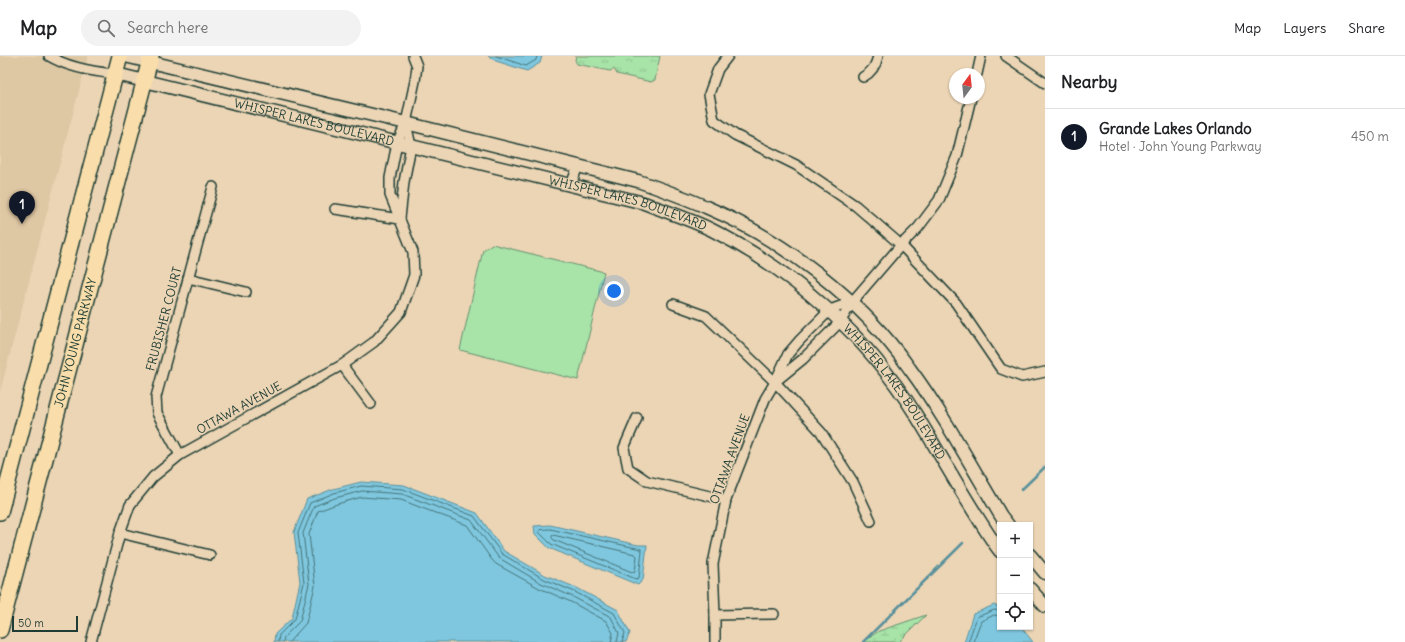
<!DOCTYPE html>
<meta charset="utf-8">
<style>
:root{--surface:#fff;--page:#f2f2f2;--text:#202124;--muted:#757577;--line:#e0e0e0;--accent:#111827}
body{margin:0;font-family:Delius,sans-serif;background:var(--page);color:var(--text)}
.controls{position:absolute;right:12px;bottom:12px;display:grid;overflow:hidden;border-radius:0px;box-shadow:0 1px 3px #0004}
.controls button{width:36px;height:36px;display:grid;place-items:center;padding:0;border:0;border-bottom:1px solid var(--line);background:var(--surface);color:var(--text);font:20px sans-serif}
.compass{position:absolute;left:949px;top:12px;width:36px;height:36px;border-radius:50%;background:var(--surface);box-shadow:0 1px 3px #0004;rotate:15deg}
.scale{position:absolute;left:12px;bottom:10px;width:66px;box-sizing:border-box;padding-left:4px;border:2px solid #1f3d34;border-top:0;font-size:11px;line-height:14px;white-space:nowrap;color:#1f3d34;-webkit-text-stroke:3px #ecd5b5;paint-order:stroke}
.you{position:absolute;left:614px;top:235px;width:14px;height:14px;margin:-10px;border:3px solid #fff;border-radius:50%;background:#1a73e8;box-shadow:0 0 0 6px #1a73e833}
.badge{display:grid;place-items:center;width:26px;height:26px;border-radius:50%;background:var(--accent);color:#fff;font-size:13px;font-weight:700}
.pin{position:absolute;translate:-50% -33px;filter:drop-shadow(0 1px 2px #0008)}
.pin::after{content:'';position:absolute;top:21px;width:14px;height:12px;background:inherit;clip-path:polygon(0 0,100% 0,50% 100%)}
.list{margin:0;padding:0;list-style:none}
h2{display:flex;justify-content:space-between;align-items:center;height:52px;margin:0;padding:0 16px;font-size:17px}
h2 small{font-size:13px;font-weight:400;color:var(--muted)}
.list li{display:grid;grid-template-columns:26px 1fr auto;gap:12px;align-items:center;box-sizing:border-box;height:56px;padding:0 16px;border-top:1px solid var(--line)}
.list b{display:block;font-size:15px;white-space:nowrap}
.list p{margin:0;font-size:13px;white-space:nowrap;color:var(--muted)}
.list em{font-size:13px;font-style:normal;color:var(--muted)}
.icon{flex:none;width:22px;height:22px;fill:none;stroke:currentColor;stroke-width:2;stroke-linecap:round;stroke-linejoin:round}
.map{position:relative;flex:none;width:1045px;height:586px;overflow:hidden}
header{display:flex;align-items:center;gap:24px;box-sizing:border-box;height:56px;padding:0 20px;background:var(--surface);border-bottom:1px solid var(--line)}
header strong{font-size:19px}
nav{display:flex;gap:22px;margin-inline-start:auto;font-size:14px}
.search{width:280px;height:36px;background:var(--page);display:flex;align-items:center;gap:10px;box-sizing:border-box;padding:0 14px;border-radius:22px;color:var(--muted);font-size:15px}
main{display:flex}
aside{flex:1;background:var(--surface)}
.map>svg:first-child{display:block}
.built{fill:#dec7a3}
.grass{fill:#a8e3a8;stroke:#64906e}
.wetland{fill:url(#wetland-marsh);stroke:#64906e}
.park{fill:url(#park-tufts);stroke:#64906e}
.water{fill:#7fc7df;stroke:#59909b}
.lines{fill:none;stroke-linecap:round;stroke-linejoin:round}
.shore{stroke:#457478;stroke-width:1}
.stream{stroke:#59909b;stroke-width:2.5}
.minor-casing{stroke:#1f3d34;stroke-width:12}
.tertiary-casing{stroke:#1f3d34;stroke-width:15}
.trunk-casing{stroke:#1f3d34;stroke-width:18}
.minor{stroke:#ecd5b5;stroke-width:9}
.tertiary{stroke:#ecd5b5;stroke-width:12}
.trunk{stroke:#f9deab;stroke-width:15}
.labels{text-anchor:middle;stroke-width:3;stroke-linejoin:round;paint-order:stroke}
.street-label{font-size:12px;fill:#1f3d34;stroke:#ecd5b5}
</style>
<header>
<strong>Map</strong>
<div class="search"><svg class="icon" aria-label="search" viewBox="0 0 24 24"><circle cx="10" cy="10" r="6"/><path d="M15 15l6 6"/></svg>Search here</div>
<nav><a>Map</a><a>Layers</a><a>Share</a></nav>
</header>
<main>
<div class="map">
<svg width="1045" height="586" viewBox="0 0 1045 586">
<defs>
<pattern id="wetland-marsh" width="20" height="14" patternUnits="userSpaceOnUse"><rect width="20" height="14" fill="#a8e3a8"/><path d="M1 5h8M5 5V1M11 12h8M15 12V8" fill="none" stroke="#90c491"/></pattern>
<pattern id="park-tufts" width="24" height="20" patternUnits="userSpaceOnUse"><rect width="24" height="20" fill="#a8e3a8"/><path d="M3 7l-1-3M5 7V3M7 7l1-3M15 17l-1-3M17 17v-4M19 17l1-3" fill="none" stroke="#90c491"/></pattern>
</defs>
<rect width="100%" height="100%" fill="#ecd5b5"/>
<filter id="ink" filterUnits="userSpaceOnUse"><feTurbulence type="fractalNoise" baseFrequency=".025" numOctaves="2"/><feDisplacementMap in="SourceGraphic" scale="8" xChannelSelector="R" yChannelSelector="G"/><feConvolveMatrix kernelMatrix="1 2 1 2 8 2 1 2 1" color-interpolation-filters="sRGB"/></filter>
<g filter="url(#ink)">
<polygon class="built" points="0,0 88,0 0,336"/>
<polygon class="grass" points="492,188 604,216 578,324 460,294 483,194"/>
<polygon class="wetland" points="926,559 899,586 862,586 879,575"/>
<polygon class="park" points="576,0 660,0 655,24 651,26 617,18 614,13 610,15 577,8 575,4"/>
<g class="water">
<polygon points="488,0 542,0 540,7 527,15 496,5"/>
<polygon points="361,426 404,429 477,457 504,495 545,519 577,532 618,554 630,577 626,586 274,586 275,578 292,562 300,526 294,476 307,443 333,433"/>
<polygon points="550,469 638,489 647,489 643,524 638,529 549,492 535,478 534,470"/>
<polygon points="994,549 1000,552 1000,571 1021,571 1033,586 964,586 973,558"/>
</g>
<g class="lines">
<g class="shore">
<polyline points="496,0 526,10 536,4 537,0"/>
<polygon points="550,473 641,493 642,495 639,522 636,523 551,488 539,476 540,474"/>
<polygon points="553,479 635,498 637,500 635,515 632,516 554,484 552,482"/>
<polyline points="278,586 279,579 295,563 304,527 298,477 310,447 334,437 361,430 403,433 474,460 502,498 544,523 575,536 614,557 625,577 622,586"/>
<polyline points="283,586 284,581 300,565 309,528 303,477 314,450 335,442 362,435 402,438 471,464 499,502 541,527 573,541 611,561 619,577 617,586"/>
<polyline points="289,586 306,567 315,530 309,478 318,455 337,448 362,441 401,444 467,469 492,504 496,508 539,532 571,546 606,565 613,577 611,586"/>
<polyline points="968,586 977,561 994,554 1000,555"/>
<polyline points="973,586 981,565 994,559 1000,560"/>
</g>
<g class="stream">
<polyline points="1021,434 1045,411"/>
<polyline points="863,586 963,487"/>
</g>
<defs>
<g id="minor">
<path d="M49,0C67,11 95,16 116,18"/>
<polyline points="728,0 718,13 709,38 714,64 735,79 796,109 856,150 901,189 956,247 1001,313 1022,321 1045,316"/>
<polyline points="1006,0 1045,27"/>
<polyline points="977,18 981,0"/>
<path d="M863,21C872,16 876,10 878,0"/>
<polyline points="571,129 578,110"/>
<polyline points="335,153 400,163"/>
<polyline points="400,162 404,126 411,90 406,67"/>
<polyline points="188,222 246,236"/>
<polyline points="673,248 706,260 775,326 821,376 853,426 871,465"/>
<polyline points="342,309 371,348"/>
<polyline points="776,325 803,303 841,265 852,246 901,189 918,172 939,144 957,100 971,42"/>
<polyline points="637,362 624,392 628,412 647,425 726,444"/>
<polyline points="180,399 157,357 156,341 213,131"/>
<polyline points="120,477 210,499"/>
<polyline points="715,559 774,558"/>
<polyline points="91,586 120,477 130,449 153,421 180,399 342,309 374,286 401,256 414,219 413,196 390,139 390,122 397,87 406,67 415,25 417,10 413,0"/>
<polyline points="715,586 715,559 713,508 726,444 765,343 775,326 788,298 800,284 830,254 852,246"/>
</g>
<g id="tertiary">
<path d="M125,0L406,67L638,125C661,133 684,141 706,151C784,184 861,243 910,313C944,359 971,410 1001,460L1008,469"/>
<path id="s1" d="M116,18L644,147C667,156 690,163 712,174C795,216 866,279 916,359C937,393 957,429 978,462C985,473 992,485 1000,495"/>
<polyline points="1030,499 1045,517"/>
<polyline points="1030,533 1045,550"/>
</g>
<g id="trunk">
<polyline points="0,456 120,0"/>
<path id="s2" d="M0,574L151,0"/>
</g>
</defs>
<use href="#minor" class="minor-casing"/>
<use href="#tertiary" class="tertiary-casing"/>
<use href="#trunk" class="trunk-casing"/>
<use href="#minor" class="minor"/>
<use href="#tertiary" class="tertiary"/>
<use href="#trunk" class="trunk"/>
</g>
</g>
<g class="labels">
<g class="street-label">
<text dy="4" stroke="none"><textPath href="#s1" startOffset="204">WHISPER LAKES BOULEVARD</textPath></text>
<text dy="4" stroke="none"><textPath href="#s1" startOffset="528">WHISPER LAKES BOULEVARD</textPath></text>
<text transform="translate(164 263) rotate(-75)" y="4">FRUBISHER COURT</text>
<text dy="4" stroke="none"><textPath href="#s2" startOffset="297">JOHN YOUNG PARKWAY</textPath></text>
<text dy="4" stroke="none"><textPath href="#s1" startOffset="864">WHISPER LAKES BOULEVARD</textPath></text>
<text transform="translate(239 352) rotate(-29)" y="4">OTTAWA AVENUE</text>
<text transform="translate(730 403) rotate(-70)" y="4">OTTAWA AVENUE</text>
</g>
</g>
</svg>
<div class="controls">
<button>+</button>
<button>−</button>
<button><svg class="icon" aria-label="locate" viewBox="0 0 24 24"><circle cx="12" cy="12" r="6"/><path d="M12 2v4M12 18v4M2 12h4M18 12h4"/></svg></button>
</div>
<svg class="compass" viewBox="-18 -18 36 36"><path d="M0-13l5 13h-10z" fill="#e53935"/><path d="M0 13l5-13h-10z" fill="#757577"/></svg>
<div class="scale">50 m</div>
<div class="you"></div>
<div class="pin badge" style="left:22px;top:168px">1</div>
</div>
<aside>
<h2>Nearby<small></small></h2>
<ul class="list">
<li><span class="badge">1</span><div><b>Grande Lakes Orlando</b><p>Hotel · John Young Parkway</p></div><em>450 m</em></li>
</ul>
</aside>
</main>
